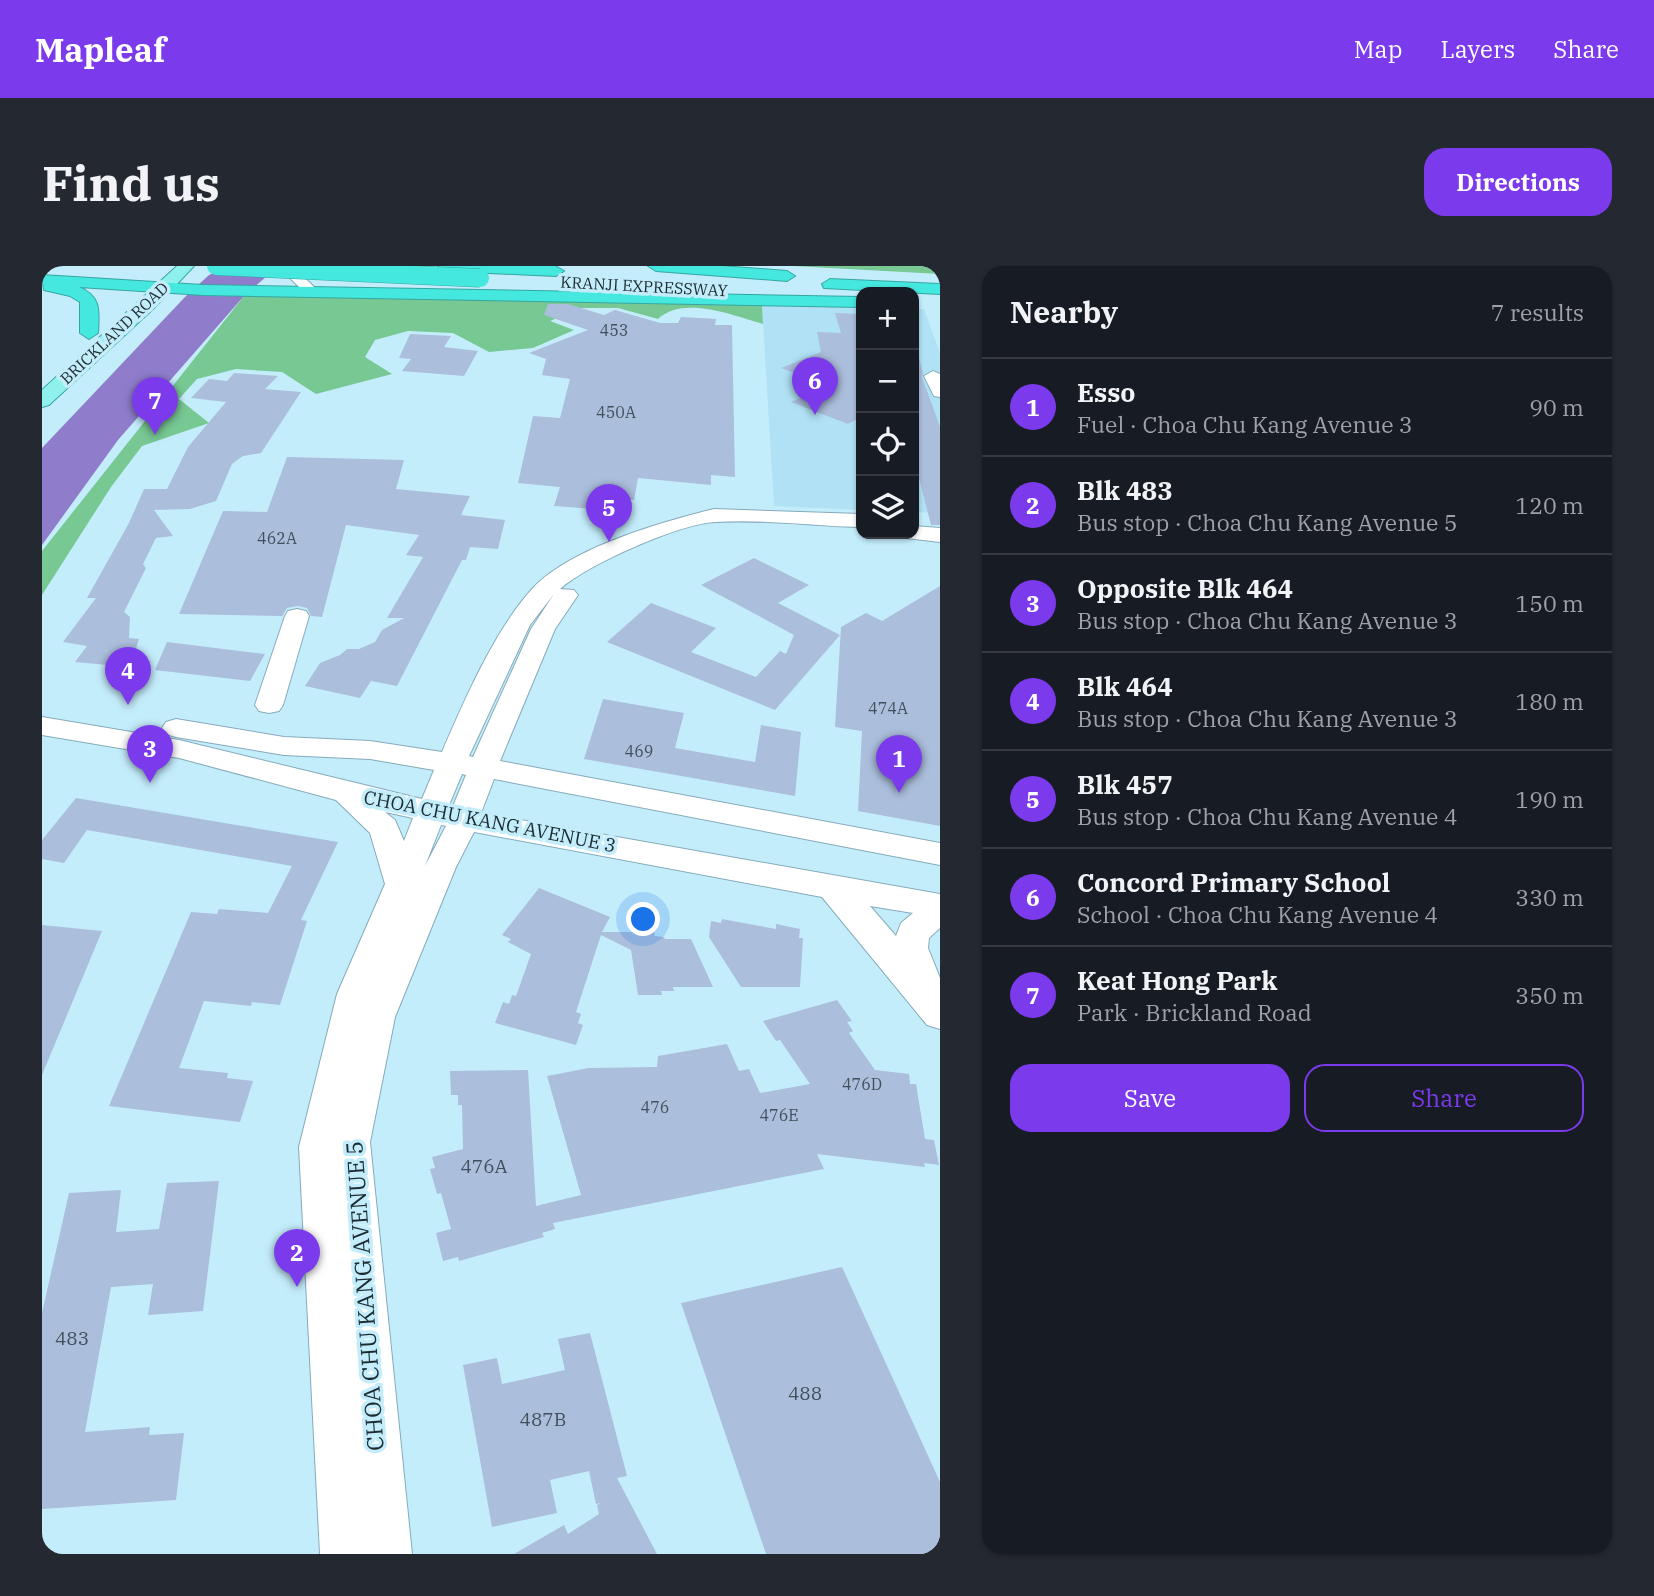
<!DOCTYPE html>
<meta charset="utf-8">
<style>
:root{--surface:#171b24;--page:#242831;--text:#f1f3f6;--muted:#9ea1a6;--line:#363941;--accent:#7c3aed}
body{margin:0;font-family:"IBM Plex Serif",serif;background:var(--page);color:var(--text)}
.controls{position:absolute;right:21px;top:21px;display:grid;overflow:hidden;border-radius:14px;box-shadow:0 2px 5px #0004}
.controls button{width:63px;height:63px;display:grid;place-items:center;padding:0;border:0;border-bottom:2px solid var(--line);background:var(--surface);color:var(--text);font:35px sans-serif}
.you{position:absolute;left:602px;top:654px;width:24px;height:24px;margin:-18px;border:5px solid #fff;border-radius:50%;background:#1a73e8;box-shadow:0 0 0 10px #1a73e833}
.badge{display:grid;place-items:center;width:46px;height:46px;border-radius:50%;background:var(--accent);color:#fff;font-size:23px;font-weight:700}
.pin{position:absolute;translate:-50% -58px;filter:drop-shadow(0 2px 4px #0008)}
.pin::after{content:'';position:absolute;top:37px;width:24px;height:21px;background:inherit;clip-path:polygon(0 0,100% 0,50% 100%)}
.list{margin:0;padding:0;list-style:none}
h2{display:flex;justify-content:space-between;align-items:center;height:91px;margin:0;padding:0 28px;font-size:30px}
h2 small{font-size:23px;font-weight:400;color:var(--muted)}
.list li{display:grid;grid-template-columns:46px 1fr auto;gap:21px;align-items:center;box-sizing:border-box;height:98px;padding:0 28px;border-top:2px solid var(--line)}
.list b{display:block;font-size:26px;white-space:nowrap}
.list p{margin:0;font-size:23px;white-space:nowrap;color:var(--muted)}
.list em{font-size:23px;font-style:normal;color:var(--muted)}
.actions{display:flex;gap:14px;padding:21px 28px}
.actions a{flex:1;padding:16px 0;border:2px solid var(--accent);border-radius:21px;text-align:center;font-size:24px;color:var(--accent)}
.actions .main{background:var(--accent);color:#fff}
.icon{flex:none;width:38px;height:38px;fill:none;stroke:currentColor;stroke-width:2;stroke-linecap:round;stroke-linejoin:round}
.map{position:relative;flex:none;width:898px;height:1288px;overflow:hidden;border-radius:21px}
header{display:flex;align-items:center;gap:42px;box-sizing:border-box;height:98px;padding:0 35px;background:var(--accent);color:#fff}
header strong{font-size:33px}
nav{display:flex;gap:38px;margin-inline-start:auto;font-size:24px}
.intro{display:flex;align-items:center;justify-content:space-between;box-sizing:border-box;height:168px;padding:0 42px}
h1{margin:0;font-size:49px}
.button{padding:18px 32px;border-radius:21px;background:var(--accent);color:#fff;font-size:24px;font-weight:700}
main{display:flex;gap:42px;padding:0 42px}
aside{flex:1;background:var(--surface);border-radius:21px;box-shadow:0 2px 5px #0004}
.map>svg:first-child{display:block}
.built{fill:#b0e1f4}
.green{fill:#77c893}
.water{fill:#8f7dcc}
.building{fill:#abbedc}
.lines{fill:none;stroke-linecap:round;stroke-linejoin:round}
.minor-casing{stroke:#85abba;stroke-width:2}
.major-casing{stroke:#36a6a1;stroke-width:2}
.highway-casing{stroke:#36a6a1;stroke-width:2}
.minor{fill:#fff;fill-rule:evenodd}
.major{fill:#8ff1eb;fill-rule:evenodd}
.highway{fill:#44e8de;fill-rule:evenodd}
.highway-bridge-casing{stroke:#36a6a1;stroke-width:19;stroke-linecap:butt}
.highway-bridge{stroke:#44e8de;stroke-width:18}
.labels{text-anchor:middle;stroke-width:7;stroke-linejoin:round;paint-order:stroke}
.far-street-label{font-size:16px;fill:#1c2b31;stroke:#c4edfc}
.number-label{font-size:16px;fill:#40505c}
.street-label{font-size:19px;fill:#1c2b31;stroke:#c4edfc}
.near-number-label{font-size:19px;fill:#40505c}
.near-street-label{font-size:23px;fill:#1c2b31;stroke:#c4edfc}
</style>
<header>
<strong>Mapleaf</strong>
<nav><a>Map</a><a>Layers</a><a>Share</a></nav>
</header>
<div class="intro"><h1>Find us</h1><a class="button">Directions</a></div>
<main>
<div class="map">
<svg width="898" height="1288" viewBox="0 0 898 1288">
<rect width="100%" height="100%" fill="#c4edfc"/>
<g class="built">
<polygon points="720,39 819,41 819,244 732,240"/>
<polygon points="872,43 882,43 898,87 898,247 872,246"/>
</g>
<g class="green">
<polygon points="751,0 898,0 898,8"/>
<path d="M202,30L720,39L721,58C692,50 642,29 616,53L576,42H539L508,55L532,64L491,82L447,86L411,67L366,65L333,74L323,91L350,108L274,128L240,106L194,103L155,113L137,133L167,157L100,180L69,221L0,329V285Z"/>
</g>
<polygon class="water" points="188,0 225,10 202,30 76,174 0,279 0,182 143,31 167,9"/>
<g class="building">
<polygon points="506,38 526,38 562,49 573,44 618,57 636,57 639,51 658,52 674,53 673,59 690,59 693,211 669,209 669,219 596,212 592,234 569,231 567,244 512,240 518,221 476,217 491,150 518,152 528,113 500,109 504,93 487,87 546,64 502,49"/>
<polygon points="793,47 819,48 819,151 806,158 749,136 787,120 739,102 779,86 775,66 799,67"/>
<polygon points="368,68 409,70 402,81 436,85 422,110 360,105 369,93 357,92"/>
<polygon points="877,92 881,107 880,111 898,161 898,259 889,259 872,192 872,93"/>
<polygon points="192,107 236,110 223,123 259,126 219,187 201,190 190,198 174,235 148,243 112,244 131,270 114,272 101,298 104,302 82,346 88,351 87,372 97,373 88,401 33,396 45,380 21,376 54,332 45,332 87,257 102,223 125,223 146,181 184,136 149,132 167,113 185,115"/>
<polygon points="245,191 362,194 354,223 428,230 419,249 463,254 456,283 428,281 424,294 420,294 355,420 329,415 318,432 263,420 278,397 298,389 305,383 317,383 333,376 340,364 362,352 345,352 381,291 364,289 377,269 304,259 280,351 269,350 265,342 256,340 245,342 240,350 137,348 181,245 225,246"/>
<polygon points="712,292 767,319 736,337 798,369 733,444 565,376 609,337 674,362 649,386 714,411 738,385 744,388 752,369 659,319"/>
<polygon points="898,320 898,560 816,545 820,465 793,461 799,361 824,347 840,355"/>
<polygon points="125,376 223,388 208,415 113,404"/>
<polygon points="561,433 642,447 633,482 713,496 719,459 759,466 753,530 542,493"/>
<polygon points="34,532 296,576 259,654 265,655 238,739 210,736 209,740 162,735 137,802 186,807 185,812 211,815 198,856 67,840 149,646 175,648 177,643 226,647 250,600 45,564 22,597 0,593 0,574"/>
<polygon points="497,622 568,651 560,666 612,666 613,670 622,671 623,673 649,673 671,721 631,721 632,725 619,725 620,729 596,729 589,684 559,669 534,746 539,748 536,757 541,759 534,779 453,757 461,736 467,738 470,729 474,730 489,688 466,676 469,673 460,669"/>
<polygon points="680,653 734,663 734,658 758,663 757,672 761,672 758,721 699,721 667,671 669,655 679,657"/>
<polygon points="0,659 60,665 0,809"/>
<polygon points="795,734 810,755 805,756 811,765 807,767 833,804 867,808 868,818 874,818 883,873 892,874 897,899 882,897 883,901 775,888 782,903 511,957 513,963 500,967 502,971 417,995 416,991 401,995 394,967 409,963 399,927 395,928 388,903 393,902 390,891 421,883 420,839 416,839 416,829 409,829 408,805 486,804 494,940 539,929 505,810 547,802 615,801 616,790 685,778 697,805 707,803 718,827 768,818 738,774 734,775 721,755"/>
<polygon points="177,915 161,1045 106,1049 111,1018 69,1021 43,1166 108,1161 107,1169 142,1167 134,1234 0,1243 0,1047 27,927 79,924 74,966 117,963 125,917"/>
<polygon points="800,1001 898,1216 898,1288 724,1288 639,1037"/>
<polygon points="548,1067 585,1210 575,1212 615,1288 472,1288 522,1259 526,1268 557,1248 555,1239 559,1237 554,1238 547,1205 508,1214 515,1247 450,1261 421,1099 455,1092 460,1118 523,1104 516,1073"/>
</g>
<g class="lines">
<defs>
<g id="minor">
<polygon points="259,0 276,0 262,11 277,26 275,29 265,29 246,10"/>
<polygon points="891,105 898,108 898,131 892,130 882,110"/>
<path d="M672,243L819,248V261C771,260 722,253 674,256C638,257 545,299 518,323L532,324L536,329L513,363L458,495L898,577V599L452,513L439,547L898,628V662L887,672L886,682L898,712V763L885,759L780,631L432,566L414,601L353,751L328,876L370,1288H278L257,881L295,728L343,618L328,567L294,534L137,492L0,469V451L137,474L380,533L392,504L328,493L242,489L134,471L124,468L120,462L124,456L134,453L242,471L328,475L400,486C422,435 453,363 491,322C529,282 619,256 672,243ZM512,328L489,363L431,491L427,490L488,359ZM420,508L424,509L411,540L407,539ZM343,546L371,552L362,575L353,554ZM399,559L404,560L383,600ZM828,640L871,647L859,657L854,670Z"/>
<polygon points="872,260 898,262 898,276 864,272 861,268 872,268"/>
<polygon points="255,343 264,345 267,350 241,439 237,445 227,447 217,445 213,439 243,350 246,345"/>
</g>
<polygon id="major" points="135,0 152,0 110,44 7,139 0,141 0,124"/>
<g id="highway">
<polygon points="396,0 513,0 522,5 514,10 404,5"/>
<polygon points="606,0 679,0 745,5 753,10 745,15 614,5"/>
<path d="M0,9L161,19L819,31V41L161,29L37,21C60,31 57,45 56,67L47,73L38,67V36L28,30L2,24Z"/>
<polygon points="788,13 898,18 898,28 782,22 780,18"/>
</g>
</defs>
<use href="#minor" class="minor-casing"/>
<use href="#major" class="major-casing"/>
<use href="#highway" class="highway-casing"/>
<use href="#minor" class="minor"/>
<use href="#major" class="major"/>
<use href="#highway" class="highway"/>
<defs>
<polyline id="highway-bridge" points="174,0 438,12"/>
</defs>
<use href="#highway-bridge" class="highway-bridge-casing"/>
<use href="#highway-bridge" class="highway-bridge"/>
</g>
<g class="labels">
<g class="far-street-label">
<text transform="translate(602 20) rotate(3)" y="6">KRANJI EXPRESSWAY</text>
<text transform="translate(72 67) rotate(-43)" y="6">BRICKLAND ROAD</text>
</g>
<g class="number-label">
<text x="572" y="70">453</text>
<text x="574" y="152">450A</text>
<text x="235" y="278">462A</text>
<text x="846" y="448">474A</text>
<text x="597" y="491">469</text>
<text x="820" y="824">476D</text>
<text x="613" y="847">476</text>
<text x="737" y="855">476E</text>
</g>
<g class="street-label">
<text transform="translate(448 555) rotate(11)" y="7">CHOA CHU KANG AVENUE 3</text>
</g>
<g class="near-number-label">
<text x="442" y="907">476A</text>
<text x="30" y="1079">483</text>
<text x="763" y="1134">488</text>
<text x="501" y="1160">487B</text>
</g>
<g class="near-street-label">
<text transform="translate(323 1030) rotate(-94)" y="8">CHOA CHU KANG AVENUE 5</text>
</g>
</g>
</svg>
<div class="controls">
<button>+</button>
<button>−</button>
<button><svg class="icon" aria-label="locate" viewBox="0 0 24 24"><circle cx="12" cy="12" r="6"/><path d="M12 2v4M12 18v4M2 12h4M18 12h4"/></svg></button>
<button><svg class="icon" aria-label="layers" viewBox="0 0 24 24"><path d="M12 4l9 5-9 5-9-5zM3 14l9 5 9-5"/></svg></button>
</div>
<div class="you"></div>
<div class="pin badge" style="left:857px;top:527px">1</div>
<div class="pin badge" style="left:255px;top:1021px">2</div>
<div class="pin badge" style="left:108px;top:517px">3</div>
<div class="pin badge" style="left:86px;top:439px">4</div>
<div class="pin badge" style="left:567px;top:276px">5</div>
<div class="pin badge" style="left:773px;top:149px">6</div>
<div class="pin badge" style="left:113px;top:169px">7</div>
</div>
<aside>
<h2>Nearby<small>7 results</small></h2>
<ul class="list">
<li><span class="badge">1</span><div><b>Esso</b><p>Fuel · Choa Chu Kang Avenue 3</p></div><em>90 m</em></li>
<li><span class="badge">2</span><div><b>Blk 483</b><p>Bus stop · Choa Chu Kang Avenue 5</p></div><em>120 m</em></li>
<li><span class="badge">3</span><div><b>Opposite Blk 464</b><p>Bus stop · Choa Chu Kang Avenue 3</p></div><em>150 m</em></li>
<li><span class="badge">4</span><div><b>Blk 464</b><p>Bus stop · Choa Chu Kang Avenue 3</p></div><em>180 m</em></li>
<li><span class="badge">5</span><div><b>Blk 457</b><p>Bus stop · Choa Chu Kang Avenue 4</p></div><em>190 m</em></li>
<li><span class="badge">6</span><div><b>Concord Primary School</b><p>School · Choa Chu Kang Avenue 4</p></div><em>330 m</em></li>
<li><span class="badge">7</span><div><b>Keat Hong Park</b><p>Park · Brickland Road</p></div><em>350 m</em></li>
</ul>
<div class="actions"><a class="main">Save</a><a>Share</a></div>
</aside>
</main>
